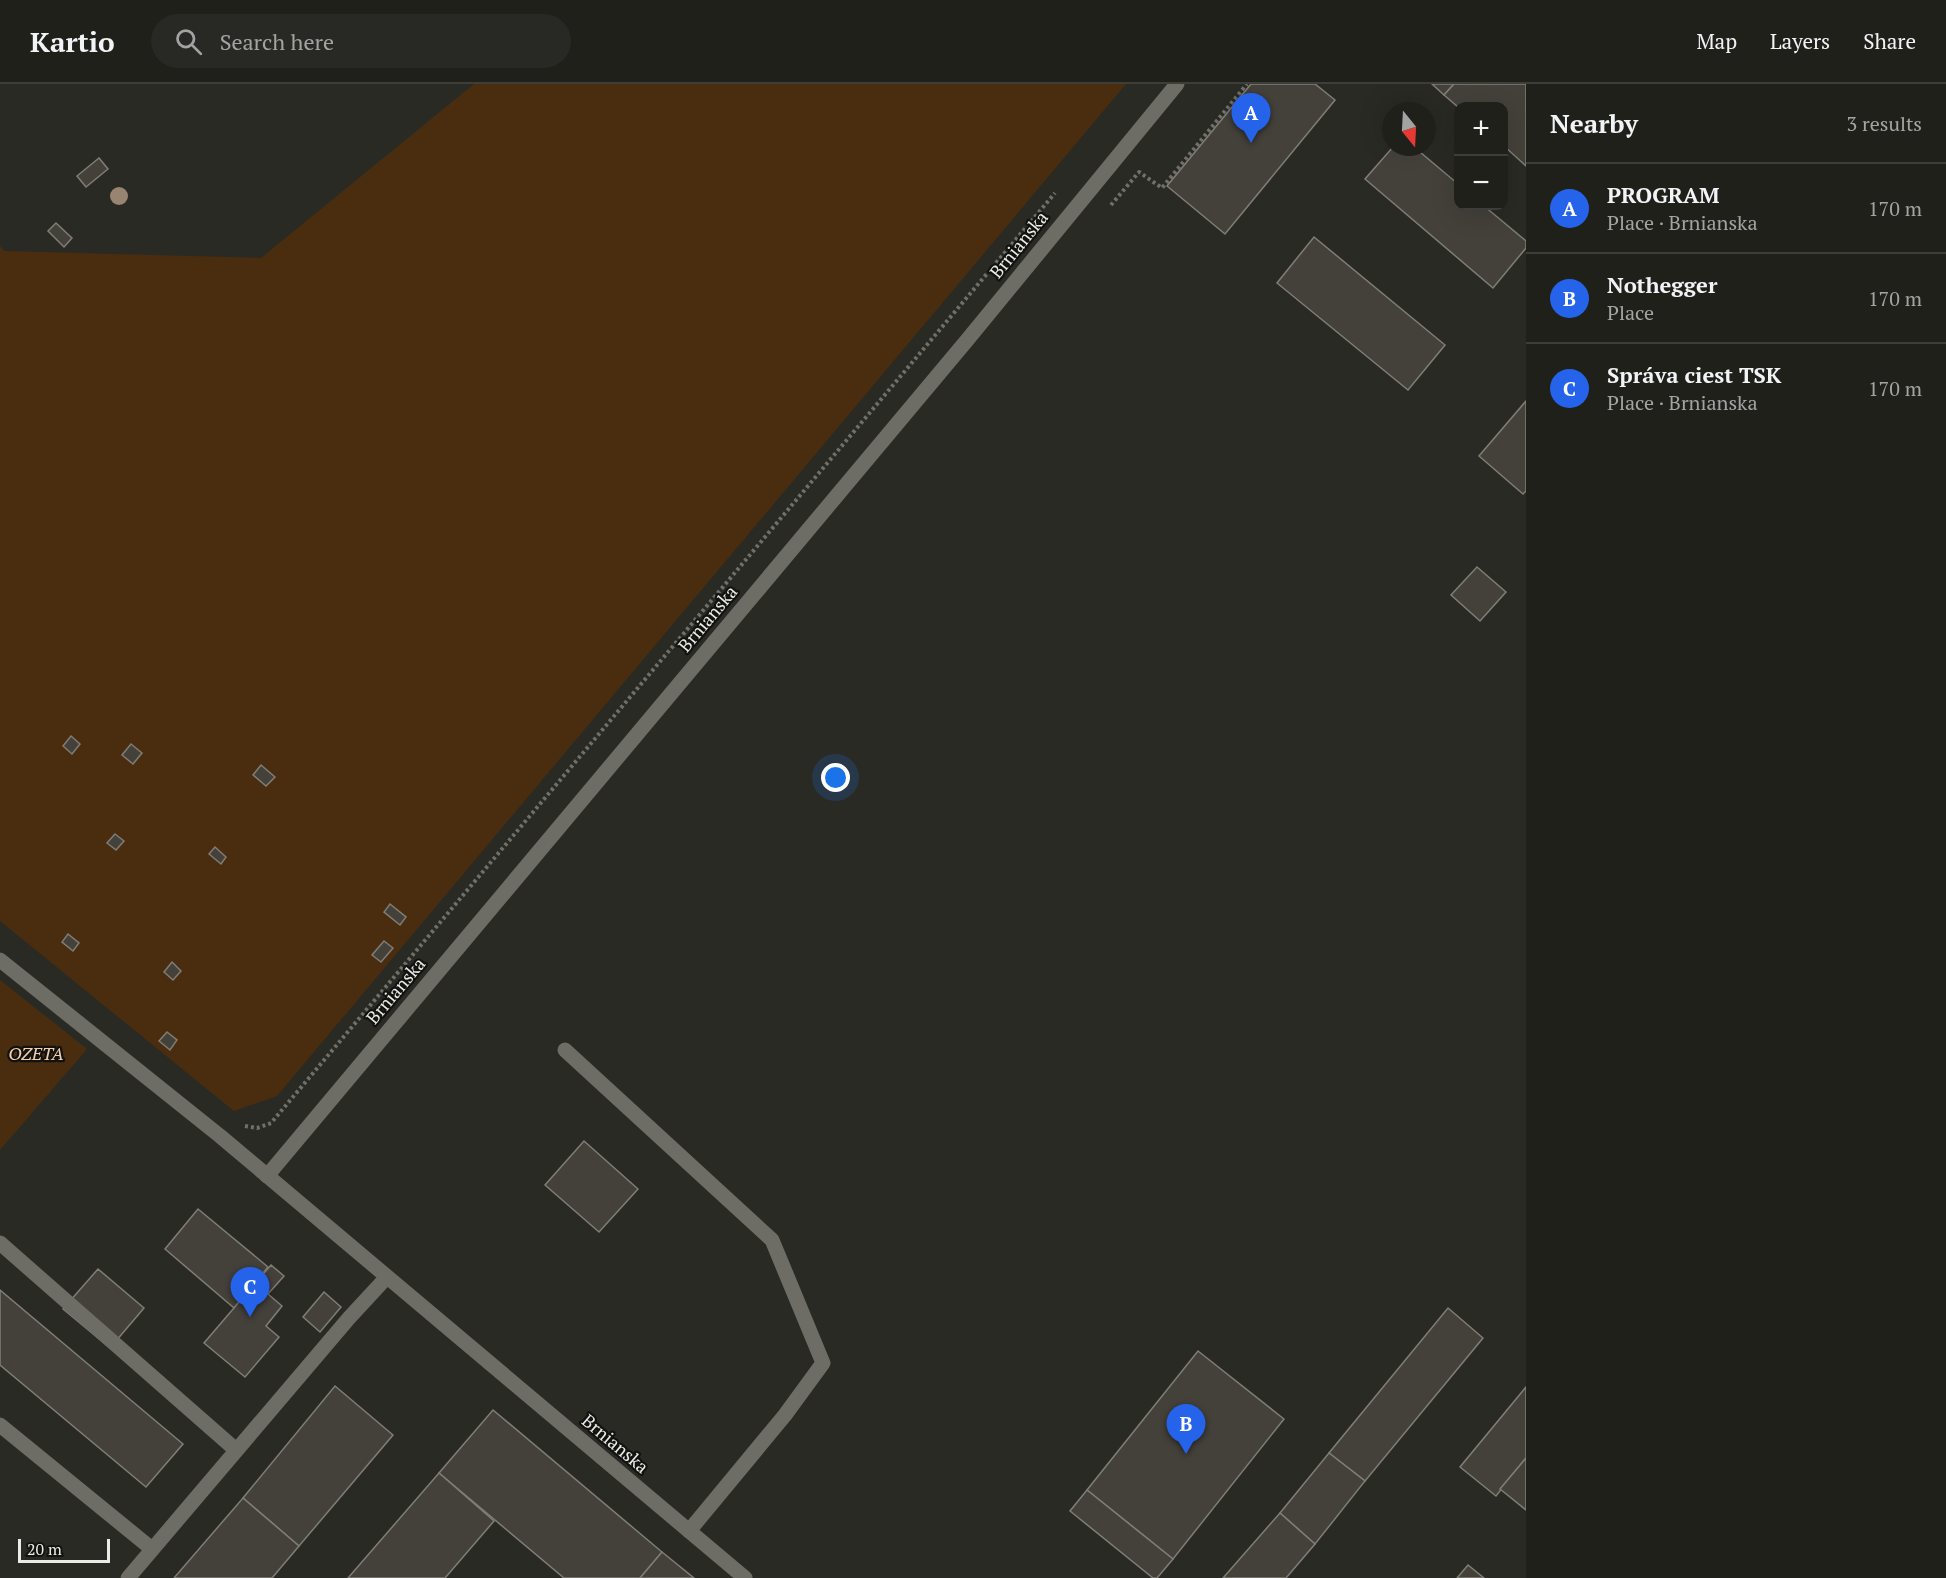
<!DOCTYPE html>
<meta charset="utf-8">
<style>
:root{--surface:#20201b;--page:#282824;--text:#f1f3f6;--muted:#a2a3a3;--line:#3d3e3a;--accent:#2563eb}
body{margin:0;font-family:"PT Serif",serif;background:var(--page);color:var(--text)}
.controls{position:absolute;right:18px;top:18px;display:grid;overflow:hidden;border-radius:12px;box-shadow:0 6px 24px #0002}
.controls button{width:54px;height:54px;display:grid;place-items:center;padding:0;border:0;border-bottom:2px solid var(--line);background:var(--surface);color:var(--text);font:30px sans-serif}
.compass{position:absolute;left:1382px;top:18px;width:54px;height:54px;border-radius:50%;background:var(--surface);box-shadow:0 6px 24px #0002;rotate:162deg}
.scale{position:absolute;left:18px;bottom:15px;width:92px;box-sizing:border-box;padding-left:6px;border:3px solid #ebebe7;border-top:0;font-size:16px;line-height:21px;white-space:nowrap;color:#ebebe7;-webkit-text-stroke:4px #121210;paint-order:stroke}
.you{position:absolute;left:836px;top:694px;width:21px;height:21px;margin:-15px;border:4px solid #fff;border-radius:50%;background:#1a73e8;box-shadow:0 0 0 9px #1a73e833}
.badge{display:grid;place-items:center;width:39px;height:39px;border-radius:50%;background:var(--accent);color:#fff;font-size:20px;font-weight:700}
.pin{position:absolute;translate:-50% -50px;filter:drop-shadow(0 2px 3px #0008)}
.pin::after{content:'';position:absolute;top:32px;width:21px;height:18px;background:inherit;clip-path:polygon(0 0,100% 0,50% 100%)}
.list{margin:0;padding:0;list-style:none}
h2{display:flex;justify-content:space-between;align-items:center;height:78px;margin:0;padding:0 24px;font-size:26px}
h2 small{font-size:20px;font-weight:400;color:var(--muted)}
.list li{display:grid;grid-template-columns:39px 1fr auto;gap:18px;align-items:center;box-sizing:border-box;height:90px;padding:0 24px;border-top:2px solid var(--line)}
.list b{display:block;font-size:22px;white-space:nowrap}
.list p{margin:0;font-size:20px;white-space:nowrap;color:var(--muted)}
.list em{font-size:20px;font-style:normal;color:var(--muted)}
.icon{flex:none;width:33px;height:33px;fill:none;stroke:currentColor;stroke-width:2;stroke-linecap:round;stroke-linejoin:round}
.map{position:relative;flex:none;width:1526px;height:1494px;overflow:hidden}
header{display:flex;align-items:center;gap:36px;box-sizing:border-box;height:84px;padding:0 30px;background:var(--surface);border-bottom:2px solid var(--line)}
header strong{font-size:28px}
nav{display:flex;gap:33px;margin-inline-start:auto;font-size:21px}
.search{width:420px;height:54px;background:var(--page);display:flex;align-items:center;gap:15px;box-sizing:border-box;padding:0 21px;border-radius:33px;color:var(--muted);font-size:22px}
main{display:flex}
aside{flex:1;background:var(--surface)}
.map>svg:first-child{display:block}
.green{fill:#4a2d0f}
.building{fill:#44413b;stroke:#807d76;stroke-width:1.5}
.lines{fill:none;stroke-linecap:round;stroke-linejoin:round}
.path{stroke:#70706a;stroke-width:4;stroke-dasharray:3 3;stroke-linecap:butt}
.lane{stroke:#6d6d66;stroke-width:15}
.street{stroke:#6d6d66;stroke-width:15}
.tree{fill:#988470}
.labels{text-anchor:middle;stroke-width:4.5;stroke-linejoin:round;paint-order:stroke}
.street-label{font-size:18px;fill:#ebebe7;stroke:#121210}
.park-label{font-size:18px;font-style:italic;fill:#f2ceaf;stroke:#121210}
</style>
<header>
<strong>Kartio</strong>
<div class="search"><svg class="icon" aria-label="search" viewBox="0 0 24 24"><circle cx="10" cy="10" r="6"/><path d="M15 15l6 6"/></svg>Search here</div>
<nav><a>Map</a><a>Layers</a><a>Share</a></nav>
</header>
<main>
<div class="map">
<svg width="1526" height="1494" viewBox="0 0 1526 1494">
<rect width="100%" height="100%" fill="#2a2a24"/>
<g class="green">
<polygon points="474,0 1126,0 277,1012 234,1027 0,837 0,162 4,167 261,174"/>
<polygon points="0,896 87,965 0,1066"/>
</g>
<g class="building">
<polygon points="1251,0 1315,0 1335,16 1225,150 1167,102"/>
<polygon points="1432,0 1454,0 1444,11"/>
<polygon points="1454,0 1526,0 1526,82 1504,62 1504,22 1458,23 1444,11"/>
<polygon points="1393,63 1414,63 1458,100 1458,122 1484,122 1526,157 1526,164 1493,204 1365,95"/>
<polygon points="99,74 108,85 86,103 77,92"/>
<polygon points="56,139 72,154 64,163 48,147"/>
<polygon points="1314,153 1445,261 1408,306 1277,199"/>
<polygon points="1526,317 1526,407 1523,410 1479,372"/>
<polygon points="1477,483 1506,508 1480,537 1451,511"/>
<polygon points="71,652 80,660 72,670 63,662"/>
<polygon points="131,660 142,669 133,680 122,671"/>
<polygon points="261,681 275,693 266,702 253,691"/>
<polygon points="115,750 124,757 116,766 107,759"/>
<polygon points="215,763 226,773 221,780 209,770"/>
<polygon points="390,820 406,833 400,841 384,828"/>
<polygon points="68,850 79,859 73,867 62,858"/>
<polygon points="384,857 393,864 381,878 372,871"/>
<polygon points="172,878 181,887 173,896 164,888"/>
<polygon points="167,948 177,956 170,966 159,957"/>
<polygon points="584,1057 638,1105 599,1148 545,1101"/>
<polygon points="198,1125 268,1183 234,1224 165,1165"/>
<polygon points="271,1181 284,1192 268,1210 282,1222 266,1242 279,1253 245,1293 204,1259"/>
<polygon points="98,1185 144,1224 110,1264 63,1225"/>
<polygon points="0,1206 183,1360 146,1403 0,1281"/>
<polygon points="324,1208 341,1223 320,1248 303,1233"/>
<polygon points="1448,1224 1483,1254 1365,1397 1329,1369"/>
<polygon points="1198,1267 1284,1335 1173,1475 1087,1406"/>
<polygon points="335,1302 393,1351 299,1462 243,1414"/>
<polygon points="1526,1303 1526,1374 1496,1412 1460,1383"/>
<polygon points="493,1326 662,1468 640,1494 564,1494 439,1389"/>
<polygon points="1329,1369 1365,1397 1315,1460 1280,1429"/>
<polygon points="1526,1374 1526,1426 1500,1405"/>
<polygon points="439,1389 494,1437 445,1494 348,1494"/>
<polygon points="1087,1406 1173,1475 1157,1494 1153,1494 1070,1427"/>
<polygon points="243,1414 299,1462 272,1494 174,1494"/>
<polygon points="1280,1429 1315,1460 1286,1494 1223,1494"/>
<polygon points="662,1468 694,1494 640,1494"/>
<polygon points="1468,1481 1484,1494 1457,1494"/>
</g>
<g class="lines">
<g class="path">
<polyline points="1111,121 1139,88 1162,104 1247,0"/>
<polyline points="245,1042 257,1044 271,1039 1055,109"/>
</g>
<g class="lane">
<polyline points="565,966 772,1156 823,1279 785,1331 689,1447"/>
<polyline points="0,1159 236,1366"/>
<polyline points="0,1341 152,1465"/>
<polyline points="128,1494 349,1234 386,1194"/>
</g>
<g class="street">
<polyline points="0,876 220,1052 745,1494"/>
<polyline points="267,1092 968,255 1177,0"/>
</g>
</g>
<circle class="tree" cx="119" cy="112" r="9"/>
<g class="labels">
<g class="street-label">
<text transform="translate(1019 161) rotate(-51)" y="6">Brnianska</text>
<text transform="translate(708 535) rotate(-50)" y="6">Brnianska</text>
<text transform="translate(396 907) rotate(-50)" y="6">Brnianska</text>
<text transform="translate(615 1360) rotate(40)" y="6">Brnianska</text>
</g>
<g class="park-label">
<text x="36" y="976">OZETA</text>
</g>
</g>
</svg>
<div class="controls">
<button>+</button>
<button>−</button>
</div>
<svg class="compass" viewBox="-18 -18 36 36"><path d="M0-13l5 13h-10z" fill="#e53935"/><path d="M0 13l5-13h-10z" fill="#a2a3a3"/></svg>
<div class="scale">20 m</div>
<div class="you"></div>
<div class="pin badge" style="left:1251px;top:59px">A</div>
<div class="pin badge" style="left:1186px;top:1370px">B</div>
<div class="pin badge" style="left:250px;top:1233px">C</div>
</div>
<aside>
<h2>Nearby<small>3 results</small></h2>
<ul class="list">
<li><span class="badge">A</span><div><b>PROGRAM</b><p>Place · Brnianska</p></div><em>170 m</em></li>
<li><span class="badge">B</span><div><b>Nothegger</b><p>Place</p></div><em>170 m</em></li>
<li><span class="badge">C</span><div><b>Správa ciest TSK</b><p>Place · Brnianska</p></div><em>170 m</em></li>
</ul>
</aside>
</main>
